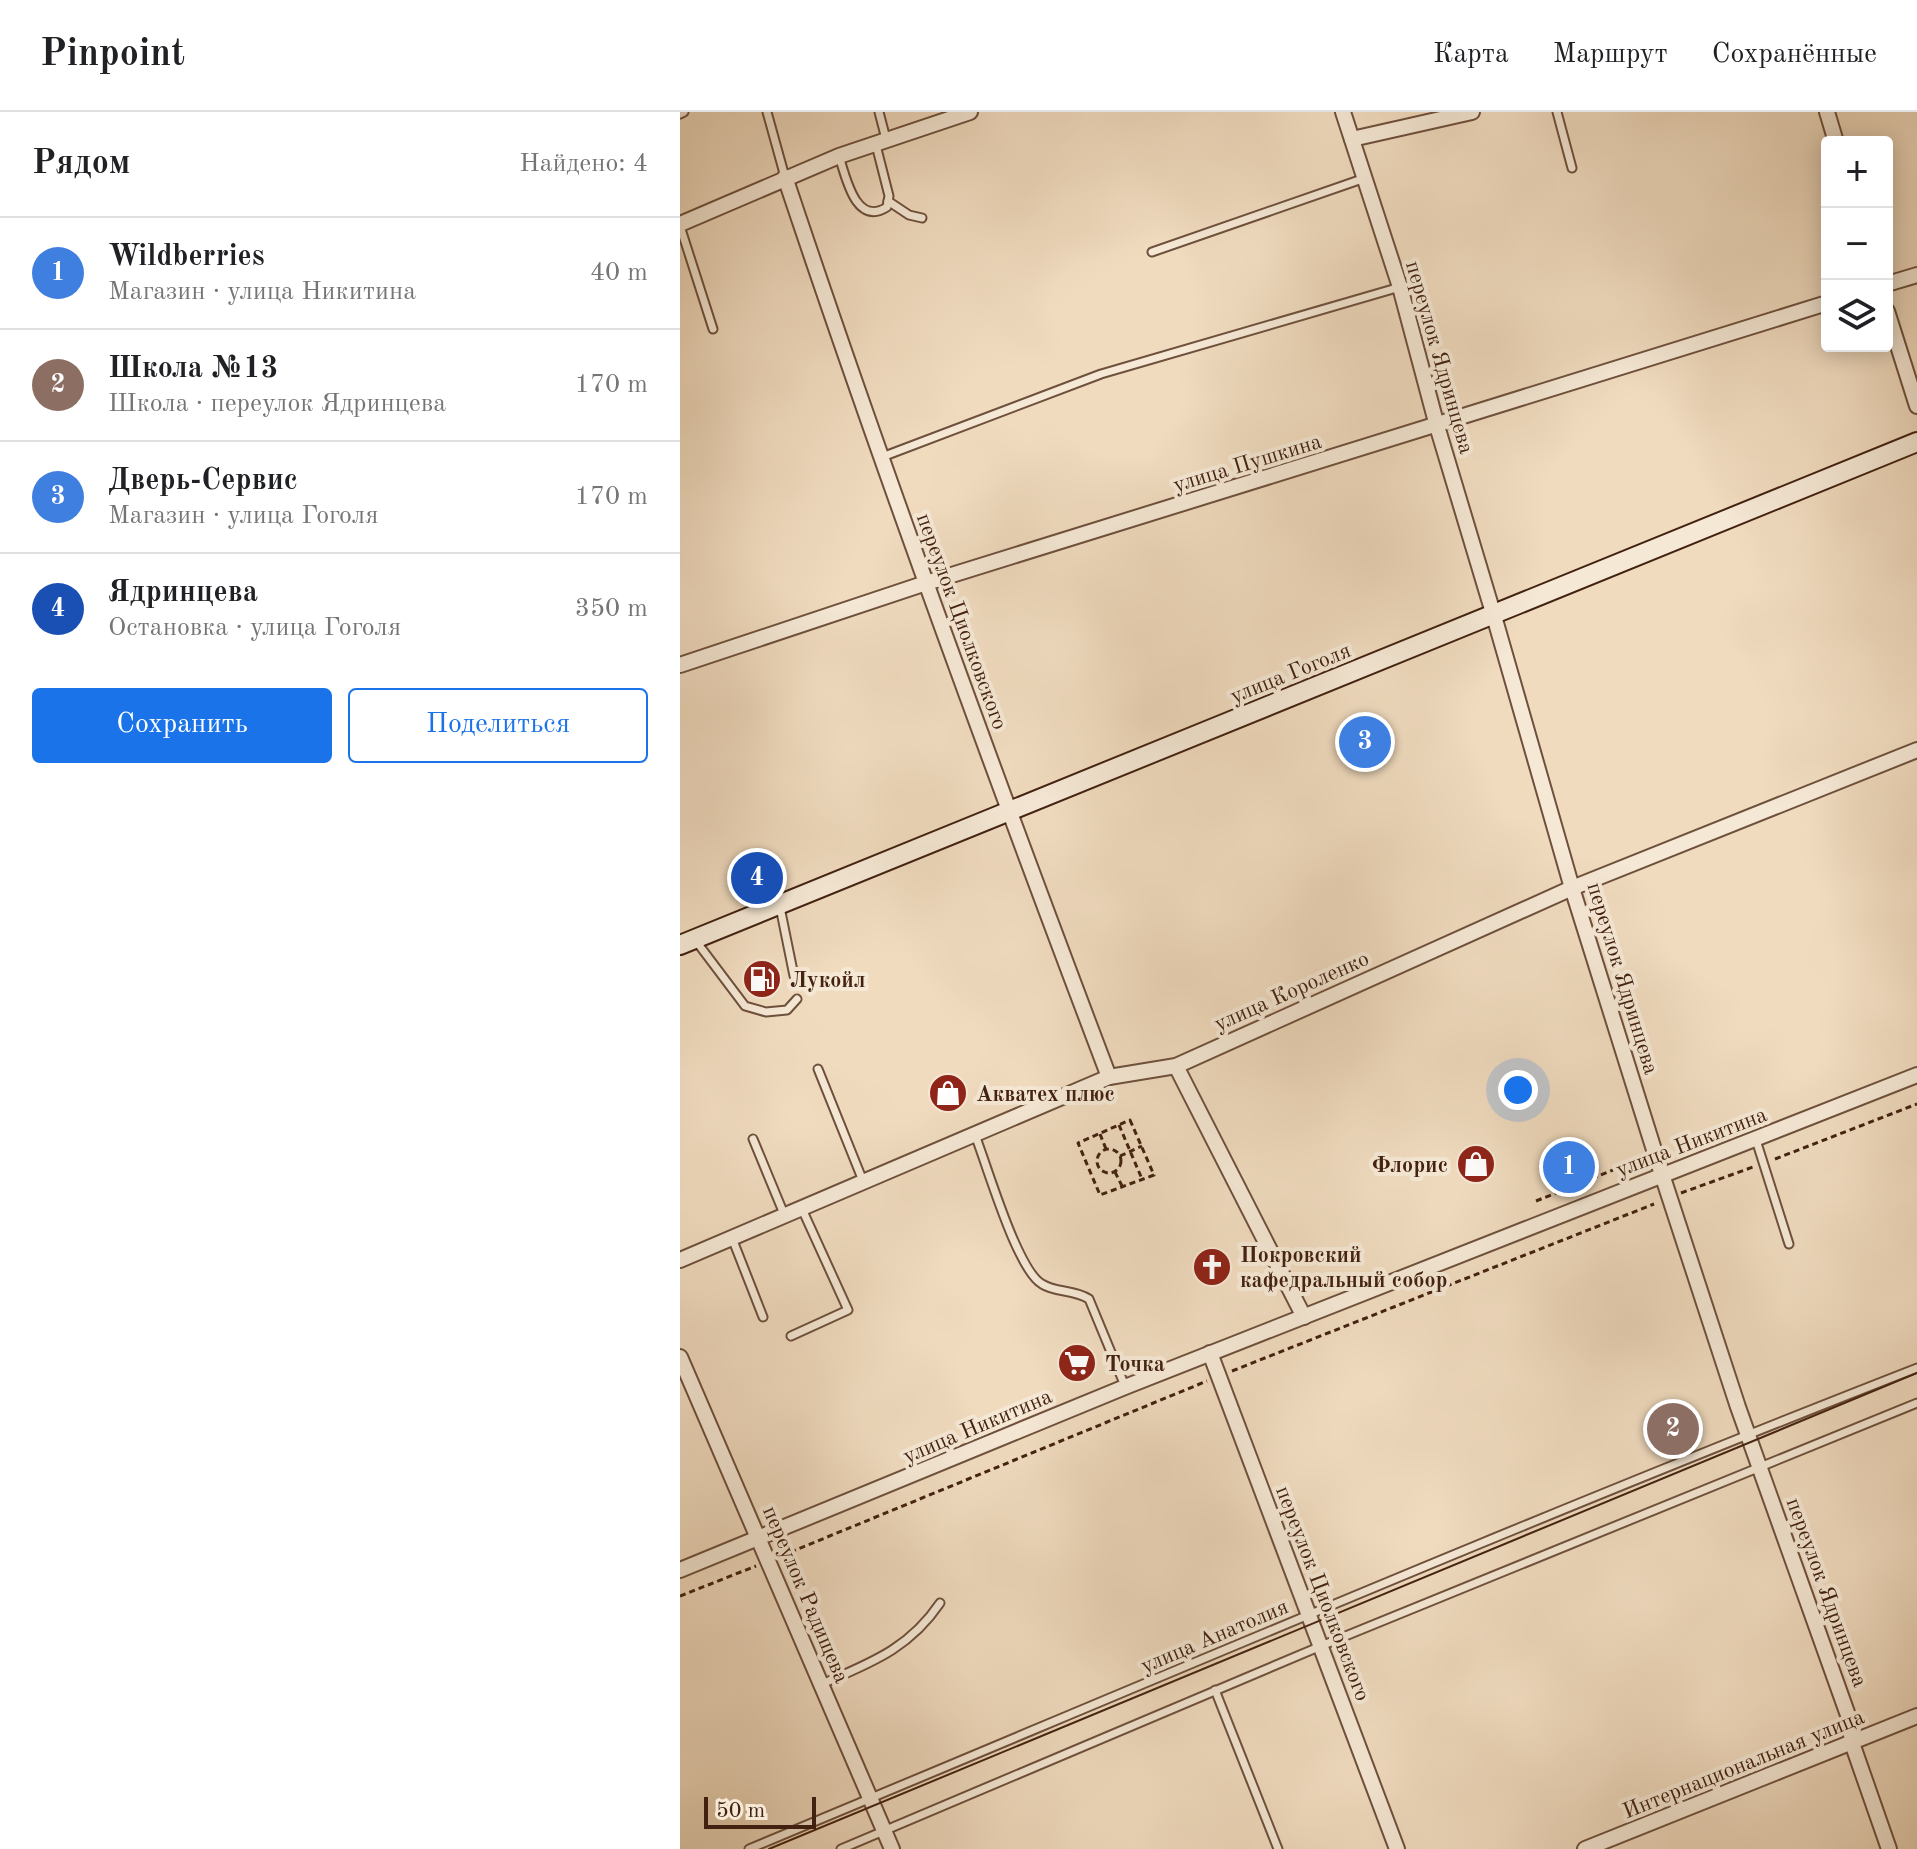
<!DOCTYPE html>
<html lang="ru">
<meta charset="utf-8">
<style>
:root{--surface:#fff;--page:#f6f6f6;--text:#202124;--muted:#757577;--line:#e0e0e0;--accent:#1a73e8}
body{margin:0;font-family:"Old Standard TT",serif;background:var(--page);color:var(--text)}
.controls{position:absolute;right:24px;top:24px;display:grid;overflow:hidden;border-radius:8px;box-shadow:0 4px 20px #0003}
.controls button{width:72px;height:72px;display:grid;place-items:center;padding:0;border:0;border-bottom:2px solid var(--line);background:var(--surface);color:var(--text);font:40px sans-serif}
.scale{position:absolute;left:24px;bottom:20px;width:112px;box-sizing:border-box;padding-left:8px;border:4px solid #422110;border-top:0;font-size:22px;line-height:28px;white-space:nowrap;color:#422110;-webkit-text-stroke:6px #f5e8d5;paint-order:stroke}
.you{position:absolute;left:838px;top:978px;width:28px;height:28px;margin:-20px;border:6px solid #fff;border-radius:50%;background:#1a73e8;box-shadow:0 0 0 12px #1a73e833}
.badge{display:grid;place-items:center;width:52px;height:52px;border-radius:50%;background:var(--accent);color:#fff;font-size:26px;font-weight:700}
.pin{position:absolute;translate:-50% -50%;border:4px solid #fff;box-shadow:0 2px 8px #0006}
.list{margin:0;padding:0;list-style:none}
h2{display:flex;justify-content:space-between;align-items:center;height:104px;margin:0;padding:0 32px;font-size:34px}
h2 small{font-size:26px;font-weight:400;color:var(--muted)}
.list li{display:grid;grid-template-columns:52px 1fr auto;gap:24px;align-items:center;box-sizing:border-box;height:112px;padding:0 32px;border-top:2px solid var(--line)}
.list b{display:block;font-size:30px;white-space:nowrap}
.list p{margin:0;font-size:26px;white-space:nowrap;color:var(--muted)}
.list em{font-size:26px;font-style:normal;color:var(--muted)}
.actions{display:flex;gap:16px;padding:24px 32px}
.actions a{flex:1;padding:18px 0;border:2px solid var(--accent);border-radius:8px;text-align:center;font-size:28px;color:var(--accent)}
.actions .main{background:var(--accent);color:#fff}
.icon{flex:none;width:44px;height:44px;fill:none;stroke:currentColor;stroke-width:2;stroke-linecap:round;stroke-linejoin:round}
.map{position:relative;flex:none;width:1237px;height:1737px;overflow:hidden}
header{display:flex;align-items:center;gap:48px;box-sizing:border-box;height:112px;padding:0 40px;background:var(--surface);border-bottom:2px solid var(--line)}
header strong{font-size:38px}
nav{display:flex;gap:44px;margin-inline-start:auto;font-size:28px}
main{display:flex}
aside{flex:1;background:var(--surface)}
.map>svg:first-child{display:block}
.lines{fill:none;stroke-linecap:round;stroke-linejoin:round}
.lane-casing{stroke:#6e503c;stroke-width:11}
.street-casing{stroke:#6e503c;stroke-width:18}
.secondary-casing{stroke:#422110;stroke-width:22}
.path{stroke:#422110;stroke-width:3;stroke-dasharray:6 4;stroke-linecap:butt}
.lane{stroke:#f5e8d5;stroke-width:7}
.street{stroke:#f5e8d5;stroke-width:14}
.secondary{stroke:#f5e8d5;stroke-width:18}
.tram{stroke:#422110;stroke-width:2}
.labels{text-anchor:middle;stroke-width:8;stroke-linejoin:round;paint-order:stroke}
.street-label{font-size:22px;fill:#422110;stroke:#f5e8d5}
.poi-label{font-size:22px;font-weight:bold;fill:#422110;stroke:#f5e8d5;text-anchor:start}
</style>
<header>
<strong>Pinpoint</strong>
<nav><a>Карта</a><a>Маршрут</a><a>Сохранённые</a></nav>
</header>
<main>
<aside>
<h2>Рядом<small>Найдено: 4</small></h2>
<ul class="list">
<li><span class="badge" style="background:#3f7fe0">1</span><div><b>Wildberries</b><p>Магазин · улица Никитина</p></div><em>40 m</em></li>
<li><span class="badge" style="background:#8d6e63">2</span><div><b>Школа №13</b><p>Школа · переулок Ядринцева</p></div><em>170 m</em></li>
<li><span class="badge" style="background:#3f7fe0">3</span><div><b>Дверь-Сервис</b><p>Магазин · улица Гоголя</p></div><em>170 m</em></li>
<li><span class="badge" style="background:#1a4fb4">4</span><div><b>Ядринцева</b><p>Остановка · улица Гоголя</p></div><em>350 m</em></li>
</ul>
<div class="actions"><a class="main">Сохранить</a><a>Поделиться</a></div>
</aside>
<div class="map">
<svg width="1237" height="1737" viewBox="0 0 1237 1737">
<rect width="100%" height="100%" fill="#f0dbbf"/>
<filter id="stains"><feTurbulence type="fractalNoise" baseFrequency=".0025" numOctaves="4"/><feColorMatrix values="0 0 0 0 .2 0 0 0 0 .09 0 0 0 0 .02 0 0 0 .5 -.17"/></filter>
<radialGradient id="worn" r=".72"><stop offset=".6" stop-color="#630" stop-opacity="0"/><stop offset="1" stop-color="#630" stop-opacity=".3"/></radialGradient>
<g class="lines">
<defs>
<g id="lane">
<polyline points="87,0 105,65"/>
<polyline points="199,0 206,27"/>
<polyline points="877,0 892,56"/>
<polyline points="0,2 4,0"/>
<path d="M159,44C166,66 176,115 207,95L209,84L196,33"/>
<polyline points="208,89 229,103 242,106"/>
<polyline points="0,114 33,217"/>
<polyline points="472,140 685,66"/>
<polyline points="202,345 421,262 720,175"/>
<polyline points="100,795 114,864"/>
<polyline points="16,829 65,894 86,900 107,898 117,887"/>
<polyline points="138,957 183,1069"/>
<path d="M295,1023C307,1053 337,1158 362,1172C376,1181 393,1177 409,1187L445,1274"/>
<polyline points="73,1027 104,1102"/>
<polyline points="1076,1028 1109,1132"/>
<polyline points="52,1126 83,1205"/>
<polyline points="111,1224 168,1198 122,1097"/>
<path d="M142,1572C190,1551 229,1537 260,1491"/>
<polyline points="535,1578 598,1737"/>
<path d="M69,1737C458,1575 845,1409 1237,1256"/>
<polyline points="161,1737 641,1534 1237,1291"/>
</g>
<g id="street">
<polyline points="663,0 720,175 757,314 814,504 892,776 975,1041 1058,1295 1169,1606 1172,1631 1209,1737"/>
<polyline points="1147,0 1156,30"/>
<polyline points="672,27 792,0"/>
<path d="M105,65C206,368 316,667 429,965"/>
<polyline points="0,112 159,44 290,0"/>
<polyline points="1207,172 1237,163"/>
<polyline points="1207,199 1237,294"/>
<polyline points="0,553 246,471 1147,191"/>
<polyline points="496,954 624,1205"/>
<polyline points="0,1148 429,965 496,954 892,776 1237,638"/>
<polyline points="530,1241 717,1737"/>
<polyline points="0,1245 212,1737"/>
<polyline points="0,1458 445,1275 1237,963"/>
<polyline points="905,1737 1237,1604"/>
</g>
<polyline id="secondary" points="0,833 1237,330"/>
</defs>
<use href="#lane" class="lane-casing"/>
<use href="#street" class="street-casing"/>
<use href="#secondary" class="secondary-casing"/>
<g class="path">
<polygon points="450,1008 474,1063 420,1083 398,1031"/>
<polyline points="439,1013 462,1067"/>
<polyline points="420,1022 426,1037"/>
<circle cx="429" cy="1049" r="12"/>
<polyline points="440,1044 462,1034"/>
<polyline points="1095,1047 1237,992"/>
<polyline points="435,1060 442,1074"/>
<polyline points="1001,1081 1073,1055"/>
<polyline points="856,1089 963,1046"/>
<polyline points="552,1259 974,1092"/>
<polyline points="101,1444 527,1269"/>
<polyline points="0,1484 76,1454"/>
</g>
<use href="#lane" class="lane"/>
<use href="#street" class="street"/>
<use href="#secondary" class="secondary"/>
<polyline class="tram" points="89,1737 1237,1261"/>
</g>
<defs>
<symbol id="fuel-disc" viewBox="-11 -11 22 22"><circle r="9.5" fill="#8f2418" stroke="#f5e8d5"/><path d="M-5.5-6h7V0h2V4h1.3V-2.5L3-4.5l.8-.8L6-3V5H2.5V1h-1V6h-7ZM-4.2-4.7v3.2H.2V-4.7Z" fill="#fff"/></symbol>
<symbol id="shop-disc" viewBox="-11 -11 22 22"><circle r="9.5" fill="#8f2418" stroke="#f5e8d5"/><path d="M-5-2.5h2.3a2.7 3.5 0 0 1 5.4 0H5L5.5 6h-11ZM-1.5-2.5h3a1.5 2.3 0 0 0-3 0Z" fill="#fff"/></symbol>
<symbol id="church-disc" viewBox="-11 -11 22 22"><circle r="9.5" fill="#8f2418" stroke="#f5e8d5"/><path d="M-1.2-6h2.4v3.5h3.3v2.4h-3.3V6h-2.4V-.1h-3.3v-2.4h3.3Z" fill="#fff"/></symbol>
<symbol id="supermarket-disc" viewBox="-11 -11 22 22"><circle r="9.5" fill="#8f2418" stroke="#f5e8d5"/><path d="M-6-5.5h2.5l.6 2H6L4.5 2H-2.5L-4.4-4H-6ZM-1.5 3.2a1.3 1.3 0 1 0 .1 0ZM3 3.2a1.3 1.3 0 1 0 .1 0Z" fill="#fff"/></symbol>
</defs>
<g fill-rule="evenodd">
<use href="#fuel-disc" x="60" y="845" width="44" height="44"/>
<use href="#shop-disc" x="246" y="959" width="44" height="44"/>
<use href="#shop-disc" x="774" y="1030" width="44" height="44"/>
<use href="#church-disc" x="510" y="1133" width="44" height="44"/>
<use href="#supermarket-disc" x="375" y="1229" width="44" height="44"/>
</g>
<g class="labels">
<g class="street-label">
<text transform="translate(761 245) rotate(74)" y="8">переулок Ядринцева</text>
<text transform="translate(567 350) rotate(-17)" y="8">улица Пушкина</text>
<text transform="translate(283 509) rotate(70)" y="8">переулок Циолковского</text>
<text transform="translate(610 560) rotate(-22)" y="8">улица Гоголя</text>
<text transform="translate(944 866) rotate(73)" y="8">переулок Ядринцева</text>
<text transform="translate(611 878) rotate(-24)" y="8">улица Короленко</text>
<text transform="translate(1011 1029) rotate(-21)" y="8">улица Никитина</text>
<text transform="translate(297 1313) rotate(-23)" y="8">улица Никитина</text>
<text transform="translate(1148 1480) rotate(70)" y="8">переулок Ядринцева</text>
<text transform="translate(644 1481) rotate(69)" y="8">переулок Циолковского</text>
<text transform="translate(127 1482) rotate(67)" y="8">переулок Радищева</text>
<text transform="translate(534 1523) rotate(-23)" y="8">улица Анатолия</text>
<text transform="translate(1063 1651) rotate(-22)" y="8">Интернациональная улица</text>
</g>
<g class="poi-label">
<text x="110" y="875">Лукойл</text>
<text x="296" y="989">Акватех плюс</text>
<text x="768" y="1060" text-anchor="end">Флорис</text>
<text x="560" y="1150">Покровский<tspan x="560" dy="25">кафедральный собор</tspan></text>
<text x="425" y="1259">Точка</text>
</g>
</g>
<rect width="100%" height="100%" filter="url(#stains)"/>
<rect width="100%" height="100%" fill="url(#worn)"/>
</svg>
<div class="controls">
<button>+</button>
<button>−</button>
<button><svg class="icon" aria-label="layers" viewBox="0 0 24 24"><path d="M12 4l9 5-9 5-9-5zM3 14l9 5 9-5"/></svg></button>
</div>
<div class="scale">50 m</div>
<div class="you"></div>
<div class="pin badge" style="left:889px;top:1055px;background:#3f7fe0">1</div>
<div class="pin badge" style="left:993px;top:1317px;background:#8d6e63">2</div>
<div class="pin badge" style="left:685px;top:630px;background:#3f7fe0">3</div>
<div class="pin badge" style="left:77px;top:766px;background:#1a4fb4">4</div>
</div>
</main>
